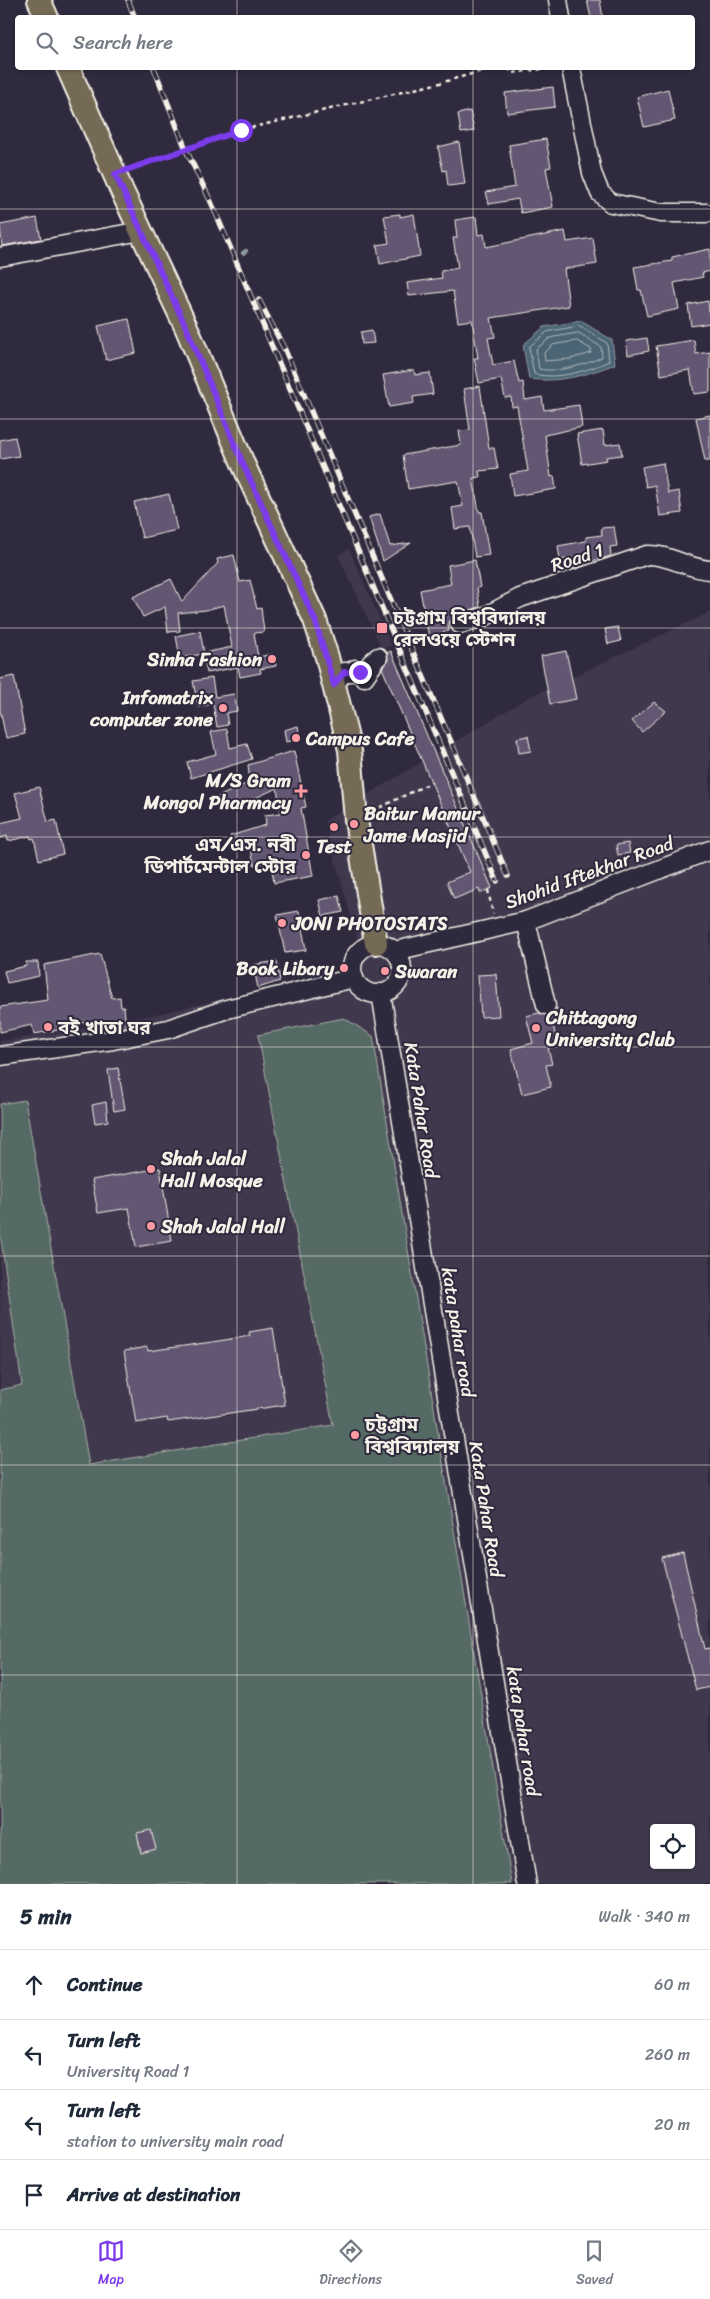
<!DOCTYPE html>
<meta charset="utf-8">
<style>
:root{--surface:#fff;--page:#f2f2f3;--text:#1f2937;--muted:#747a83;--line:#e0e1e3;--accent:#7c3aed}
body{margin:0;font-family:Sriracha,"Noto Sans Bengali",sans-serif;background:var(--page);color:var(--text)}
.controls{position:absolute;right:15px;bottom:15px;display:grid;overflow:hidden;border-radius:5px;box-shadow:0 1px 4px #0004}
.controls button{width:45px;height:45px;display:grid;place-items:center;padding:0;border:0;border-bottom:1px solid var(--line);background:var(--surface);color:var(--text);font:25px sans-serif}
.stop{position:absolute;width:15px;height:15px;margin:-11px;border:4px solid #7c3aed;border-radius:50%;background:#fff}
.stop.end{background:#7c3aed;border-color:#fff;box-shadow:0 1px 5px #0008}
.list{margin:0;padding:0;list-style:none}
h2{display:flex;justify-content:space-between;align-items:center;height:65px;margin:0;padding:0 20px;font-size:21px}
h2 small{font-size:16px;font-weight:400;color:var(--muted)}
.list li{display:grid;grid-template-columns:32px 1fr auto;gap:15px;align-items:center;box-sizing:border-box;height:70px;padding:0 20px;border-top:1px solid var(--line)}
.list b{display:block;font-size:19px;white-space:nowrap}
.list p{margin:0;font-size:16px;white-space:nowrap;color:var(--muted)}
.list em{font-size:16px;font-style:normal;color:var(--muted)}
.icon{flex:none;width:28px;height:28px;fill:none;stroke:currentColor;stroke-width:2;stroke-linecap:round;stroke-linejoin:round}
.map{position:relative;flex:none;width:710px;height:1884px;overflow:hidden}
.search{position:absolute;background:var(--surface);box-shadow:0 1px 4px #0004;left:15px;right:15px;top:15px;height:55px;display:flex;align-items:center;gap:12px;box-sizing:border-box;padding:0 18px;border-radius:5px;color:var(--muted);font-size:19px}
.sheet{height:345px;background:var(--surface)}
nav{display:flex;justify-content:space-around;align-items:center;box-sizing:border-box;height:70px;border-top:1px solid var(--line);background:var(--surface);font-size:14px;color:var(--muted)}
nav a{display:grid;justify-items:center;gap:2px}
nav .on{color:var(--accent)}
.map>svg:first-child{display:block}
.built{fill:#3f374d;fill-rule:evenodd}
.green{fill:#576b65;stroke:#a6aea6}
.water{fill:#4c6574;stroke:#8f9da2}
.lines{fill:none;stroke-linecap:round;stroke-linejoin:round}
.shore{stroke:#b1b9ba;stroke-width:1}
.stream{stroke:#8f9da2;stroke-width:4.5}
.building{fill:#645672;stroke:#f4f1e8}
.minor-casing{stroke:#f4f1e8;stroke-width:21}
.major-casing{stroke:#f4f1e8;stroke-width:26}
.path{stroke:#f4f1e8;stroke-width:2.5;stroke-dasharray:4 4;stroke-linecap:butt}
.minor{stroke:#2f2a3d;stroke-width:18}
.major{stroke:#756b55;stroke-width:22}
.rail-casing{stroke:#f4f1e8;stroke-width:5.5}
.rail{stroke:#2f2a3d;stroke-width:4;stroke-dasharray:11;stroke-linecap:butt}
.route{stroke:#7c3aed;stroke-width:6}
.grid{fill:none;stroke:#f4f1e8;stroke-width:1;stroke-opacity:0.55}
.poi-dot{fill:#ff9aa2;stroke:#2f2a3d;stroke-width:2}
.labels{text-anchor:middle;stroke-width:4;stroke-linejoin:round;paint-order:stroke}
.street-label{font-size:19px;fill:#f4f1e8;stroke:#2f2a3d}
.poi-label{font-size:19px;font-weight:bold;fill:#f4f1e8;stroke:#2f2a3d;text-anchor:start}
</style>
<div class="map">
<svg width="710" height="1884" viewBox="0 0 710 1884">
<rect width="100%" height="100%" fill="#2f2a3d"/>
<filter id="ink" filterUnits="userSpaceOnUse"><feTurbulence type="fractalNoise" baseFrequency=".02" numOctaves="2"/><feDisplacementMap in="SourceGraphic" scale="10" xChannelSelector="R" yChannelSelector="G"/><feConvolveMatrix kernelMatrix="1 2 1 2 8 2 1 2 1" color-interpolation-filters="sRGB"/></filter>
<g filter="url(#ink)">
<g class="built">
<polygon points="349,549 392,646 382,649 338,555"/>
<path d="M710,612V1884H0V1041L113,1024L341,972L358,941L324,821L527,698ZM654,1828H691V1865H654Z"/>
</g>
<polygon class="green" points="344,1018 373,1036 512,1884 0,1884 0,1390 22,1385 0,1233 0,1104 25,1100 89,1465 333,1425 258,1035"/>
<path class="water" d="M581,321L612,340L615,364C587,375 559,383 529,379L523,345L544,327Z"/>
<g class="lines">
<g class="shore">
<path d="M580,326L607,343L609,361C588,371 557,380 534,374L529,347L547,332Z"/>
<path d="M579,333L601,347L602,357C585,365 557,373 539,369L536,349L550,338Z"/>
<polygon points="577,341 591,349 591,353 570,359 545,361 544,353 553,345"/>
</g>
<polyline class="stream" points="243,253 246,251"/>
</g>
<g class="building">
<polygon points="587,0 600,0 603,18 591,18"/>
<polygon points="553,87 555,107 507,113 505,93"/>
<polygon points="668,89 675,120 644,127 637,97"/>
<polygon points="470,111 474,131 461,133 458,114"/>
<polygon points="546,139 551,167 546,168 553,207 521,213 518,199 489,204 486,192 515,187 509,145"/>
<polygon points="459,142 465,184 448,186 446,170 443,171 438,147"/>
<polygon points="400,214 400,217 414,214 420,256 380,264 377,245 389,243 384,216"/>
<polygon points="476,217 478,235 484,234 486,247 565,231 567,242 593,238 597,264 564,269 569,306 491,318 495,337 488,338 493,365 514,361 519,383 523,382 525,400 542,397 544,410 579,405 582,427 545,435 551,477 554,476 556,489 513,496 510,474 528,471 517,406 512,407 511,397 505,398 501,379 479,383 474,358 478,358 472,320 458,322 453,291 409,296 407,283 442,278 441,271 458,268 453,238 457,238 455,220"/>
<polygon points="37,218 41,239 2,246 0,225"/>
<polygon points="710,249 710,271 702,273 703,277 674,283 679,309 647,316 641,290 638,290 634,267 672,261 672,257"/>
<polygon points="708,301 710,323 691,326 688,305"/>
<polygon points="129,319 136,353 106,360 98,326"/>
<polygon points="372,330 374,343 362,344 361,332"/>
<polygon points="647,338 649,351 628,355 626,341"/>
<polygon points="694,340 696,354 710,352 710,392 694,394 690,370 661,375 656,346"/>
<polygon points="414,370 415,375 430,373 433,394 413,397 414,403 389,407 383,375"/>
<polygon points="480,386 489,448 494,448 498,469 479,471 480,477 473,478 479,512 482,512 489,555 475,557 470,527 455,529 452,508 463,506 458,481 408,489 403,455 461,445 459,431 470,430 464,389"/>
<polygon points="710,415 710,461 705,461 696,418"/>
<polygon points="603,430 605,445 620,443 622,455 606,457 607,460 582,464 577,434"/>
<polygon points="15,437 19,456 0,459 0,440"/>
<polygon points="663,463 668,493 679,491 682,513 660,516 655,485 646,487 642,467"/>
<polygon points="169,494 177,530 142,538 134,502"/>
<polygon points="380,514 390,546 411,543 383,561 369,517"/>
<polygon points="614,527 617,546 610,547 611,556 584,563 584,565 568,570 566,559 560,560 558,546 586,541 586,537 602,535 601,528"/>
<polygon points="234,555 240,582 250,580 257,609 261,608 264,632 254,633 258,657 273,654 276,666 260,669 261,673 240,677 238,667 207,673 203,654 180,658 176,636 200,631 204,653 232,647 224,605 206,610 178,613 180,631 168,632 165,607 143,617 133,597 171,579 182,602 218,563 217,559"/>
<polygon points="475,560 480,587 477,588 480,607 457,614 448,623 449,631 443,632 444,635 429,637 420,590 451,584 448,565"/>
<polygon points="618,627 621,641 608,644 605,629"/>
<polygon points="391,651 492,888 480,893 479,889 454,899 447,882 470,872 382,668 388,660 387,653"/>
<polygon points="566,651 576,699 550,704 541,656"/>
<polygon points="14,676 25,734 6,738 0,710 0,679"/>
<polygon points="212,678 215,697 234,694 237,711 226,713 228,725 217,727 213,704 198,707 193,681"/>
<polygon points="654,702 666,711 642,732 632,721"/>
<polygon points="298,726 300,739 286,742 284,730"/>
<polygon points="227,729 230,748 247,744 252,759 191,778 187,762 216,754 211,732"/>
<polygon points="528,736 531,751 519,753 517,738"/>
<polygon points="294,751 306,807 301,808 313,876 274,883 271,862 254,865 250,844 234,849 230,836 266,825 265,815 281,813 277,788 225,812 218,797 250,782 248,765"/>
<polygon points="39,787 48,822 56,820 63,854 39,860 34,838 31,839 30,836 8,841 7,836 0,838 0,823 22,818 15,793"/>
<polygon points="628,843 630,853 618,855 616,845"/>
<polygon points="339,896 343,912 323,916 319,900"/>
<polygon points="299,911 306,950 285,953 277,915"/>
<polygon points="100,954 112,998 120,997 121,1007 124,1007 126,1027 93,1032 92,1022 57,1025 58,1030 34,1034 32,1025 0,1032 0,1007 48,1000 44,965"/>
<polygon points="277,961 280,981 258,988 253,965"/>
<polygon points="26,962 38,962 39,976 7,983 4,971 26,966"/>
<polygon points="496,974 499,1016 481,1017 478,975"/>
<polygon points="557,1008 560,1019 552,1021 558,1046 548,1048 552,1064 546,1065 551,1087 522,1094 511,1049 533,1043 526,1016 539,1013 548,1015"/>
<polygon points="118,1068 125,1109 114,1111 108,1070"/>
<polygon points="106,1102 108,1121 95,1123 92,1105"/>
<polygon points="160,1168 172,1241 136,1247 129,1208 98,1213 92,1180"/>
<polygon points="273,1328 285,1405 168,1422 167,1418 136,1423 124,1351 147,1347 148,1351 212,1342 250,1336 249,1332"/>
<polygon points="683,1553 705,1649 710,1648 710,1687 696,1690 662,1558"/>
<polygon points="151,1830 156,1849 141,1853 137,1833"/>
</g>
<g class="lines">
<defs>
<g id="minor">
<polyline points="558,0 561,18"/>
<polyline points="571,68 592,173 600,193 611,203 661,213 707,213"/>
<polyline points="0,257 141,231"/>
<path d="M460,624L484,617L520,598L647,555C669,554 688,569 710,570"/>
<polyline points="334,685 344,672 352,672 355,669 364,677 372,666 371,663 378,657"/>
<polyline points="526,921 546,1005"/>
<circle cx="377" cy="969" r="25"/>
<polyline points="395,951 526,921 710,850"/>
<polyline points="381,993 527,1884"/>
<polyline points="0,1056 113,1040 168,1029 227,1009 354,978"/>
</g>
<g id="major">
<polyline points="39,0 47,18"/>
<polyline points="68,68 122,191 187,329 244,466 315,620 327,657 350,750 356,820 376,943"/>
</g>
</defs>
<use href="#minor" class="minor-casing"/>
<use href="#major" class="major-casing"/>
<g class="path">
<polyline points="508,68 512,73 552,68"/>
<polyline points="130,169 241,130 440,83 492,68"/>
<polyline points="373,811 432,782"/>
<polyline points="488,890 493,914"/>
</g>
<use href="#minor" class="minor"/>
<use href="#major" class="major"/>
<defs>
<g id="rail">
<polyline points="128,0 135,18"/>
<polyline points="154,68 187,152 212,204 497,881"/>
<polyline points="259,300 285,350 508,876"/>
</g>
</defs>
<use href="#rail" class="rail-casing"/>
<use href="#rail" class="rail"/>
</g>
</g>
<g class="lines" filter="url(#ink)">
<polyline class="route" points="241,130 115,174 187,329 244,466 315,620 334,685 344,672 352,672 355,669 360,672"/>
</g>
<path class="grid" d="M237,0V18M473,0V18M237,68V1884M473,68V1884M0,209H710M0,419H710M0,628H710M0,837H710M0,1047H710M0,1256H710M0,1465H710M0,1675H710"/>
<g class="poi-dot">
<rect x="376" y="622" width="12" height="12" rx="2.5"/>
<circle cx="272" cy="659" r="5"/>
<circle cx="223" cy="708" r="5"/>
<circle cx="296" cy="738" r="5"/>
<path d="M298.5 783.5h5v5h5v5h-5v5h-5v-5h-5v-5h5z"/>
<circle cx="354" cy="824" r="5"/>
<circle cx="334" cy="827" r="5"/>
<circle cx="306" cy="855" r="5"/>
<circle cx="282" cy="923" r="5"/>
<circle cx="344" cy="968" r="5"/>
<circle cx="385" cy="971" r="5"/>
<circle cx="48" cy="1027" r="5"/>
<circle cx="536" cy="1028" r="5"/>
<circle cx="151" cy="1169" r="5"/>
<circle cx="151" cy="1226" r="5"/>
<circle cx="355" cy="1435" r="5"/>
</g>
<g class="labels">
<g class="street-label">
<text transform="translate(577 557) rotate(-18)" y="7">Road 1</text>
<text transform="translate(589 872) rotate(-20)" y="7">Shohid Iftekhar Road</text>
<text transform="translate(422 1110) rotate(81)" y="7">Kata Pahar Road</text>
<text transform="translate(459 1332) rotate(81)" y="7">kata pahar road</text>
<text transform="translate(487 1509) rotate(81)" y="7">Kata Pahar Road</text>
<text transform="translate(524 1731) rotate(81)" y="7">kata pahar road</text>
</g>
<g class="poi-label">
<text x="393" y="624">চট্টগ্রাম বিশ্ববিদ্যালয়<tspan x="393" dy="22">রেলওয়ে স্টেশন</tspan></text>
<text x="262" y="666" text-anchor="end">Sinha Fashion</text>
<text x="213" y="704" text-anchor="end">Infomatrix<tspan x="213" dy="22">computer zone</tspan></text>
<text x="306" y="745">Campus Cafe</text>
<text x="291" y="787" text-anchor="end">M/S Gram<tspan x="291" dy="22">Mongol Pharmacy</tspan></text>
<text x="364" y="820">Baitur Mamur<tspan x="364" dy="22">Jame Masjid</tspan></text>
<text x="296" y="851" text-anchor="end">এম/এস. নবী<tspan x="296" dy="22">ডিপার্টমেন্টাল স্টোর</tspan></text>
<text x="334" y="853" text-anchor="middle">Test</text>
<text x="292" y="930">JONI PHOTOSTATS</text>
<text x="334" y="975" text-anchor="end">Book Libary</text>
<text x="395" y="978">Swaran</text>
<text x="546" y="1024">Chittagong<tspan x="546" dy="22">University Club</tspan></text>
<text x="58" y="1034">বই খাতা ঘর</text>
<text x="161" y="1165">Shah Jalal<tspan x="161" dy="22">Hall Mosque</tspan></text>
<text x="161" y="1233">Shah Jalal Hall</text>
<text x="365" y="1431">চট্টগ্রাম<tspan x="365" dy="22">বিশ্ববিদ্যালয়</tspan></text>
</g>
</g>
</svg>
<div class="controls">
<button><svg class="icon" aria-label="locate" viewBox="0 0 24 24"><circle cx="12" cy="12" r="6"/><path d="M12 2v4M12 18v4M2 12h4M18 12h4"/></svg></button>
</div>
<div class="stop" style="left:241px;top:130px"></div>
<div class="stop end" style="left:360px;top:672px"></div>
<div class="search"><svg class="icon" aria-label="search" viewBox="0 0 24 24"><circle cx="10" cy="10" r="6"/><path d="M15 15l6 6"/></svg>Search here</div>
</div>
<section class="sheet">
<h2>5 min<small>Walk · 340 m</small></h2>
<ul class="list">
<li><svg class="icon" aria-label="ahead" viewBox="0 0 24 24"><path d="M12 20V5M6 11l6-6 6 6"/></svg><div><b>Continue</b></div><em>60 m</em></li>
<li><svg class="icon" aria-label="left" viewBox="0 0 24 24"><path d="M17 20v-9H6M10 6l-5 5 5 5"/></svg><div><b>Turn left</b><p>University Road 1</p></div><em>260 m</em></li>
<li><svg class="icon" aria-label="left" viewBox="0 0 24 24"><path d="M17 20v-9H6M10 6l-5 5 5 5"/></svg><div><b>Turn left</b><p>station to university main road</p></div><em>20 m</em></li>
<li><svg class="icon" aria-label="arrive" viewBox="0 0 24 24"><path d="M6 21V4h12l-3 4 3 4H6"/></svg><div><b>Arrive at destination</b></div></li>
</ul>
</section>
<nav>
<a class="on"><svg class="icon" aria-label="map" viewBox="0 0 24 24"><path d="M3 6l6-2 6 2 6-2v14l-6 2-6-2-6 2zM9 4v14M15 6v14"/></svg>Map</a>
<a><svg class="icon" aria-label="directions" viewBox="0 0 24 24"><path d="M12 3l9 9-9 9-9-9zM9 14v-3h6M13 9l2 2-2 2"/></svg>Directions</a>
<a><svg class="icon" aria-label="saved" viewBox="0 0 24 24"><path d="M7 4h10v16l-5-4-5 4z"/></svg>Saved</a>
</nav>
